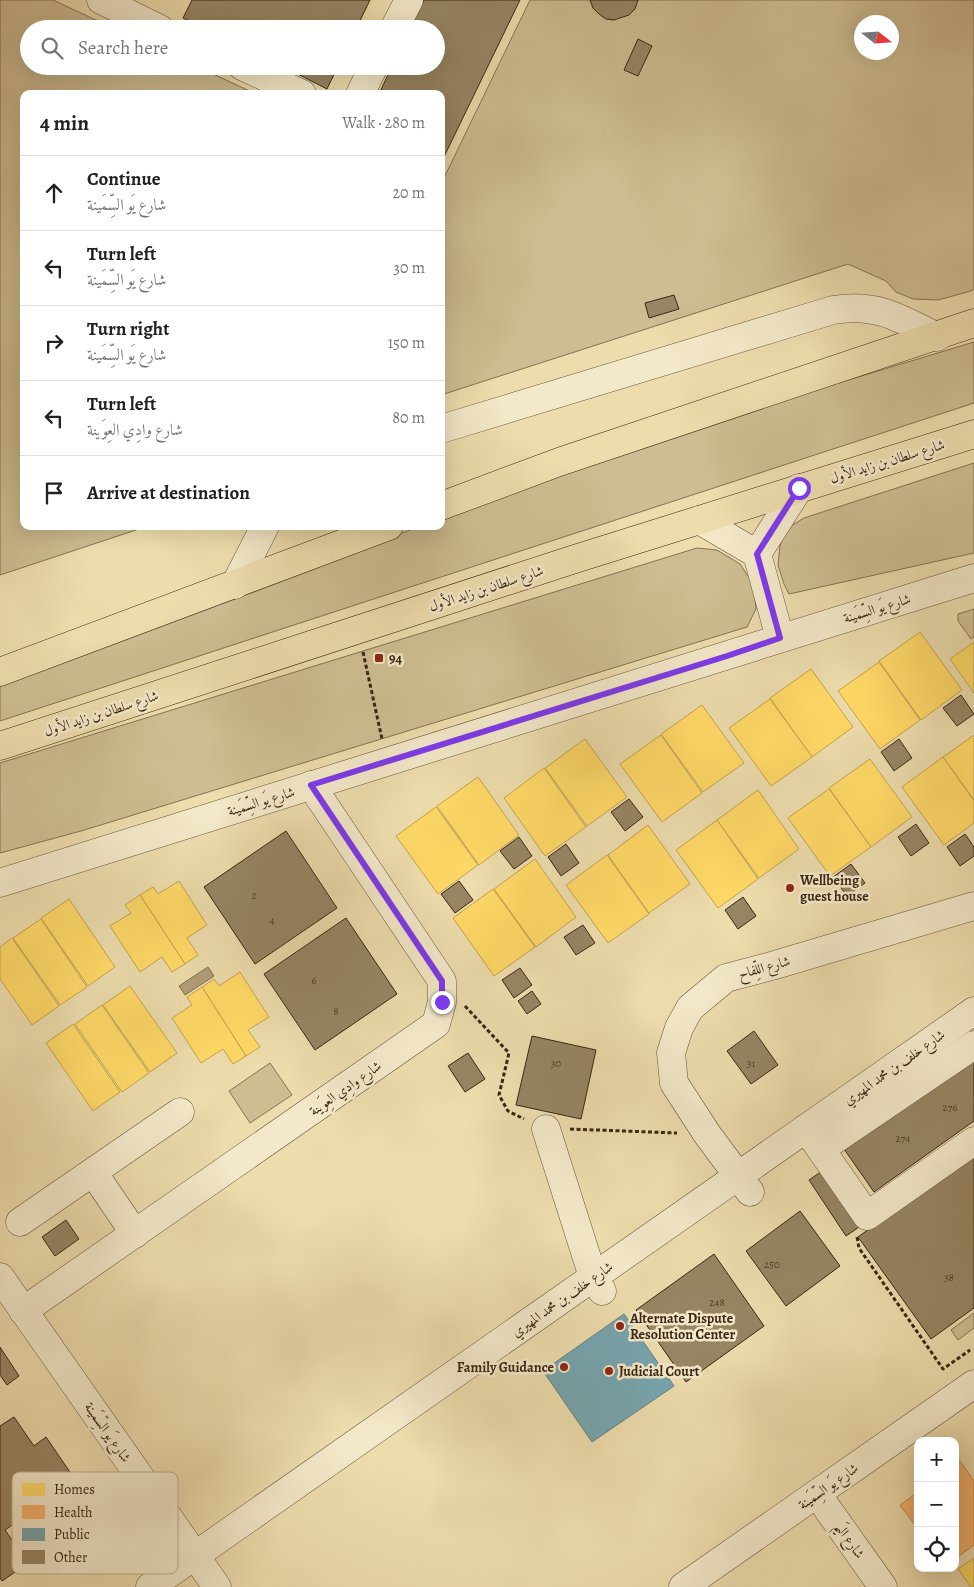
<!DOCTYPE html>
<meta charset="utf-8">
<style>
:root{--surface:#fff;--page:#f2f2f2;--text:#222;--muted:#767676;--line:#e0e0e0}
body{margin:0;font-family:Alegreya,Amiri,serif;background:var(--page);color:var(--text)}
.controls{position:absolute;right:15px;bottom:15px;display:grid;overflow:hidden;border-radius:10px;box-shadow:0 5px 20px #0002}
.controls button{width:45px;height:45px;display:grid;place-items:center;padding:0;border:0;border-bottom:1px solid var(--line);background:var(--surface);color:var(--text);font:25px sans-serif}
.compass{position:absolute;left:854px;top:15px;width:45px;height:45px;border-radius:50%;background:var(--surface);box-shadow:0 5px 20px #0002;rotate:107deg}
.stop{position:absolute;width:15px;height:15px;margin:-11px;border:4px solid #7c3aed;border-radius:50%;background:#fff}
.stop.end{background:#7c3aed;border-color:#fff;box-shadow:0 1px 5px #0008}
.list{margin:0;padding:0;list-style:none}
h2{display:flex;justify-content:space-between;align-items:center;height:65px;margin:0;padding:0 20px;font-size:21px}
h2 small{font-size:16px;font-weight:400;color:var(--muted)}
.list li{display:grid;grid-template-columns:32px 1fr auto;gap:15px;align-items:center;box-sizing:border-box;height:75px;padding:0 20px;border-top:1px solid var(--line)}
.list b{display:block;font-size:19px;white-space:nowrap}
.list p{margin:0;font-size:16px;white-space:nowrap;color:var(--muted)}
.list em{font-size:16px;font-style:normal;color:var(--muted)}
.icon{flex:none;width:28px;height:28px;fill:none;stroke:currentColor;stroke-width:2;stroke-linecap:round;stroke-linejoin:round}
.map{position:relative;flex:none;width:974px;height:1587px;overflow:hidden}
.search{position:absolute;background:var(--surface);box-shadow:0 5px 20px #0002;left:20px;top:20px;width:425px;height:55px;display:flex;align-items:center;gap:12px;box-sizing:border-box;padding:0 18px;border-radius:28px;color:var(--muted);font-size:19px}
.panel{position:absolute;background:var(--surface);box-shadow:0 5px 20px #0002;left:20px;top:90px;width:425px;height:440px;border-radius:10px}
.map>svg:first-child{display:block}
.green{fill:#cebd92;stroke:#847253;fill-rule:evenodd}
.water{fill:#b09e78;stroke:#806e50}
.homes{fill:#ffd966;stroke:#c4a34d}
.health{fill:#f6b26b;stroke:#bd8851}
.public{fill:#76a5af;stroke:#647f80}
.building{fill:#978563;stroke:#392614}
.lines{fill:none;stroke-linecap:round;stroke-linejoin:round}
.minor-casing{stroke:#66543a;stroke-width:29}
.major-casing{stroke:#392614;stroke-width:29}
.path{stroke:#392614;stroke-width:3;stroke-dasharray:4 2.5;stroke-linecap:butt}
.minor{stroke:#f3e8c9;stroke-width:28}
.major{stroke:#eddcac;stroke-width:28}
.route{stroke:#7c3aed;stroke-width:6}
.poi-dot{fill:#8f2418;stroke:#f3e8c9;stroke-width:2}
.labels{text-anchor:middle;stroke-width:5;stroke-linejoin:round;paint-order:stroke}
.number-label{font-size:11px;fill:#503e28}
.street-label{font-size:14px;fill:#392614;stroke:#f3e8c9}
.poi-label{font-size:14px;font-weight:bold;fill:#392614;stroke:#f3e8c9;text-anchor:start}
.key{fill:#f3e8c9;stroke:#bbae93;stroke-width:1}
.key-label{font-size:14px;fill:#392614}
</style>
<div class="map">
<svg width="974" height="1587" viewBox="0 0 974 1587">
<rect width="100%" height="100%" fill="#eddcac"/>
<filter id="stains"><feTurbulence type="fractalNoise" baseFrequency=".004" numOctaves="4"/><feColorMatrix values="0 0 0 0 .2 0 0 0 0 .09 0 0 0 0 .02 0 0 0 .5 -.17"/></filter>
<radialGradient id="worn" r=".72"><stop offset=".6" stop-color="#630" stop-opacity="0"/><stop offset="1" stop-color="#630" stop-opacity=".3"/></radialGradient>
<g class="green">
<polygon points="0,0 53,0 115,29 29,29 29,66 196,66 256,94 24,94 24,526 148,526 0,575"/>
<path d="M530,0H974V289L971,291L938,300L913,299L896,292L886,281L848,264L441,395V180H443ZM862,22H892V52H862Z"/>
<polygon points="974,342 974,403 0,721 0,685 270,581 421,526 441,526 441,519 596,463 825,387"/>
<polygon points="974,463 974,553 789,594 784,584 778,565 780,546 786,529 804,518"/>
<polygon points="697,548 717,550 740,564 754,585 756,609 747,627 81,831 0,853 0,763"/>
<polygon points="974,609 974,637 971,639 958,621 958,614"/>
<polygon points="270,1063 292,1095 250,1123 229,1091"/>
<polygon points="974,1313 974,1328 958,1340 951,1330"/>
</g>
<polygon class="water" points="208,967 214,976 185,995 179,986"/>
<g class="homes">
<polygon points="920,632 962,690 921,720 879,661"/>
<polygon points="974,642 974,693 950,659"/>
<polygon points="879,662 920,720 880,749 838,691"/>
<polygon points="811,669 853,727 812,757 770,698"/>
<polygon points="770,699 812,757 771,786 729,728"/>
<polygon points="702,705 744,763 703,792 661,734"/>
<polygon points="661,735 702,793 662,822 620,764"/>
<polygon points="974,735 974,800 943,757"/>
<polygon points="585,739 627,797 587,826 545,768"/>
<polygon points="943,757 974,801 974,823 944,845 902,787"/>
<polygon points="870,759 912,817 871,847 829,788"/>
<polygon points="544,768 586,827 545,856 504,798"/>
<polygon points="478,777 519,835 479,865 437,806"/>
<polygon points="829,789 871,847 830,876 788,818"/>
<polygon points="758,790 799,849 759,878 717,820"/>
<polygon points="436,807 478,865 438,894 396,836"/>
<polygon points="717,820 758,879 718,908 676,850"/>
<polygon points="648,825 690,884 649,913 608,855"/>
<polygon points="607,855 649,914 608,943 566,885"/>
<polygon points="535,859 576,917 536,947 494,889"/>
<polygon points="179,881 207,925 187,938 198,955 185,964 140,895 153,887 158,894"/>
<polygon points="493,889 535,947 494,976 453,918"/>
<polygon points="140,895 185,964 172,972 162,957 140,972 110,926 131,913 125,905"/>
<polygon points="69,899 115,967 88,986 41,918"/>
<polygon points="41,919 87,987 60,1005 13,938"/>
<polygon points="12,938 59,1006 32,1025 0,979 0,947"/>
<polygon points="240,972 269,1017 248,1030 260,1047 246,1056 202,987 214,979 219,986"/>
<polygon points="130,986 177,1053 150,1072 103,1005"/>
<polygon points="202,987 246,1056 233,1064 223,1049 201,1063 172,1018 192,1005 187,997"/>
<polygon points="102,1005 149,1073 122,1092 75,1024"/>
<polygon points="73,1024 120,1092 93,1111 46,1043"/>
<polygon points="974,1558 974,1587 971,1587 958,1569"/>
</g>
<g class="health">
<polygon points="960,1461 974,1481 974,1545 955,1559 955,1465"/>
<polygon points="918,1492 918,1529 900,1505"/>
</g>
<polygon class="public" points="624,1314 674,1386 592,1442 543,1371"/>
<g class="building">
<polygon points="192,0 370,0 356,29 205,29 183,18"/>
<polygon points="424,0 520,0 441,163 441,94 379,94 392,66 436,66 436,29 410,29"/>
<polygon points="590,0 638,0 635,9 629,15 614,20 606,19 599,14 593,8"/>
<polygon points="638,39 652,46 638,76 624,70"/>
<polygon points="282,66 338,66 327,89"/>
<polygon points="674,295 679,309 649,318 645,303"/>
<polygon points="961,695 974,714 957,726 943,708"/>
<polygon points="899,739 912,758 894,771 881,752"/>
<polygon points="629,799 643,817 625,831 611,812"/>
<polygon points="916,824 929,843 911,856 898,837"/>
<polygon points="286,831 337,908 255,964 204,887"/>
<polygon points="965,834 974,847 974,856 960,866 947,847"/>
<polygon points="519,837 532,856 514,869 500,851"/>
<polygon points="566,844 579,863 561,876 548,857"/>
<polygon points="851,864 865,883 847,896 833,877"/>
<polygon points="459,881 473,900 455,913 441,894"/>
<polygon points="743,897 756,916 738,929 725,910"/>
<polygon points="346,918 397,994 315,1050 264,974"/>
<polygon points="583,925 595,943 576,955 564,937"/>
<polygon points="520,968 532,985 514,998 502,980"/>
<polygon points="532,991 541,1004 527,1014 518,1001"/>
<polygon points="754,1031 778,1065 751,1084 727,1051"/>
<polygon points="532,1036 596,1050 581,1119 516,1105"/>
<polygon points="468,1053 485,1079 465,1092 448,1066"/>
<polygon points="974,1057 974,1121 874,1192 844,1149"/>
<polygon points="974,1154 974,1308 931,1339 858,1237"/>
<polygon points="825,1169 862,1225 846,1236 809,1180"/>
<polygon points="800,1211 840,1266 786,1306 746,1251"/>
<polygon points="66,1220 79,1239 55,1256 42,1237"/>
<polygon points="714,1254 764,1326 686,1382 636,1310"/>
<polygon points="0,1347 19,1376 7,1385 0,1375"/>
<polygon points="14,1417 34,1446 46,1437 76,1481 5,1530 28,1563 2,1581 0,1578 0,1426"/>
</g>
<g class="lines">
<defs>
<g id="minor">
<polyline points="101,0 160,29"/>
<polyline points="394,29 409,0"/>
<polyline points="242,66 302,94"/>
<polyline points="360,94 374,66"/>
<path d="M441,429L833,310C877,303 900,318 937,337"/>
<polyline points="699,520 757,554 780,638"/>
<polyline points="757,554 799,488"/>
<polyline points="235,585 265,526"/>
<polyline points="0,883 974,578"/>
<polyline points="806,1128 867,1216 974,1141"/>
<polyline points="546,1129 593,1277 602,1291"/>
<polyline points="821,1149 974,1045"/>
<polyline points="93,1172 135,1234"/>
<polyline points="750,1192 707,1134 674,1083 671,1053 679,1028 690,1008 726,978 775,965 974,906"/>
<polyline points="20,1222 180,1112"/>
<polyline points="0,1277 217,1587"/>
<polyline points="23,1311 436,1024 442,1002 442,981 311,785"/>
<polyline points="817,1494 883,1587"/>
<polyline points="150,1587 974,1011"/>
<polyline points="683,1587 974,1384"/>
</g>
<g id="major">
<polyline points="441,506 559,462 974,323"/>
<polyline points="0,672 389,526"/>
<polyline points="0,746 578,558 974,434"/>
</g>
</defs>
<use href="#minor" class="minor-casing"/>
<use href="#major" class="major-casing"/>
<g class="path">
<polyline points="363,652 382,739"/>
<polyline points="465,1006 509,1053 499,1095 508,1111 524,1119"/>
<polyline points="570,1129 677,1133"/>
<polyline points="857,1237 859,1248 943,1369 970,1350"/>
</g>
<use href="#minor" class="minor"/>
<use href="#major" class="major"/>
</g>
<g class="lines">
<polyline class="route" points="442,1002 442,981 311,785 727,656 780,638 757,554 799,488"/>
</g>
<g class="poi-dot">
<rect x="374" y="653" width="10" height="10" rx="2.5"/>
<circle cx="790" cy="888" r="5"/>
<circle cx="620" cy="1326" r="5"/>
<circle cx="564" cy="1367" r="5"/>
<circle cx="609" cy="1371" r="5"/>
</g>
<g class="labels">
<g class="number-label">
<text x="254" y="899">2</text>
<text x="272" y="924">4</text>
<text x="314" y="984">6</text>
<text x="336" y="1015">8</text>
<text x="556" y="1067">30</text>
<text x="751" y="1067">31</text>
<text x="950" y="1111">276</text>
<text x="903" y="1142">274</text>
<text x="772" y="1268">250</text>
<text x="949" y="1281">38</text>
<text x="717" y="1306">248</text>
</g>
<g class="street-label">
<text transform="translate(887 461) rotate(-17)" y="5">شارع سلطان بن زايد الأول</text>
<text transform="translate(486 588) rotate(-18)" y="5">شارع سلطان بن زايد الأول</text>
<text transform="translate(877 608) rotate(-17)" y="5">شارع يَو السِّمَينة</text>
<text transform="translate(101 713) rotate(-18)" y="5">شارع سلطان بن زايد الأول</text>
<text transform="translate(261 801) rotate(-17)" y="5">شارع يَو السِّمَينة</text>
<text transform="translate(764 967) rotate(-15)" y="5">شارع اللِّفاح</text>
<text transform="translate(894 1067) rotate(-35)" y="5">شارع خلف بن محمد المهيري</text>
<text transform="translate(345 1088) rotate(-35)" y="5">شارع وادِي العِوَينة</text>
<text transform="translate(562 1299) rotate(-35)" y="5">شارع خلف بن محمد المهيري</text>
<text transform="translate(108 1432) rotate(55)" y="5">شارع يَو السِّمَينة</text>
<text transform="translate(828 1486) rotate(-35)" y="5">شارع يَو السِّمَينة</text>
<text transform="translate(850 1540) rotate(55)" y="5">شارع اليَم</text>
</g>
<g class="poi-label">
<text x="389" y="663">94</text>
<text x="800" y="885">Wellbeing<tspan x="800" dy="16">guest house</tspan></text>
<text x="630" y="1323">Alternate Dispute<tspan x="630" dy="16">Resolution Center</tspan></text>
<text x="554" y="1372" text-anchor="end">Family Guidance</text>
<text x="619" y="1376">Judicial Court</text>
</g>
</g>
<rect x="12" y="1472" width="166" height="102" rx="8" class="key"/>
<rect x="22" y="1483" width="23" height="13" fill="#ffd966"/>
<rect x="22" y="1505" width="23" height="14" fill="#f6b26b"/>
<rect x="22" y="1528" width="23" height="13" fill="#76a5af"/>
<rect x="22" y="1550" width="23" height="14" fill="#978563"/>
<g class="key-label">
<text x="54" y="1494">Homes</text>
<text x="54" y="1517">Health</text>
<text x="54" y="1539">Public</text>
<text x="54" y="1562">Other</text>
</g>
<rect width="100%" height="100%" filter="url(#stains)"/>
<rect width="100%" height="100%" fill="url(#worn)"/>
</svg>
<div class="controls">
<button>+</button>
<button>−</button>
<button><svg class="icon" aria-label="locate" viewBox="0 0 24 24"><circle cx="12" cy="12" r="6"/><path d="M12 2v4M12 18v4M2 12h4M18 12h4"/></svg></button>
</div>
<svg class="compass" viewBox="-18 -18 36 36"><path d="M0-13l5 13h-10z" fill="#e53935"/><path d="M0 13l5-13h-10z" fill="#767676"/></svg>
<div class="stop" style="left:799px;top:488px"></div>
<div class="stop end" style="left:442px;top:1002px"></div>
<div class="search"><svg class="icon" aria-label="search" viewBox="0 0 24 24"><circle cx="10" cy="10" r="6"/><path d="M15 15l6 6"/></svg>Search here</div>
<section class="panel">
<h2>4 min<small>Walk · 280 m</small></h2>
<ul class="list">
<li><svg class="icon" aria-label="ahead" viewBox="0 0 24 24"><path d="M12 20V5M6 11l6-6 6 6"/></svg><div><b>Continue</b><p>شارع يَو السِّمَينة</p></div><em>20 m</em></li>
<li><svg class="icon" aria-label="left" viewBox="0 0 24 24"><path d="M17 20v-9H6M10 6l-5 5 5 5"/></svg><div><b>Turn left</b><p>شارع يَو السِّمَينة</p></div><em>30 m</em></li>
<li><svg class="icon" aria-label="right" viewBox="0 0 24 24"><path d="M7 20v-9h11M14 6l5 5-5 5"/></svg><div><b>Turn right</b><p>شارع يَو السِّمَينة</p></div><em>150 m</em></li>
<li><svg class="icon" aria-label="left" viewBox="0 0 24 24"><path d="M17 20v-9H6M10 6l-5 5 5 5"/></svg><div><b>Turn left</b><p>شارع وادِي العِوَينة</p></div><em>80 m</em></li>
<li><svg class="icon" aria-label="arrive" viewBox="0 0 24 24"><path d="M6 21V4h12l-3 4 3 4H6"/></svg><div><b>Arrive at destination</b></div></li>
</ul>
</section>
</div>
